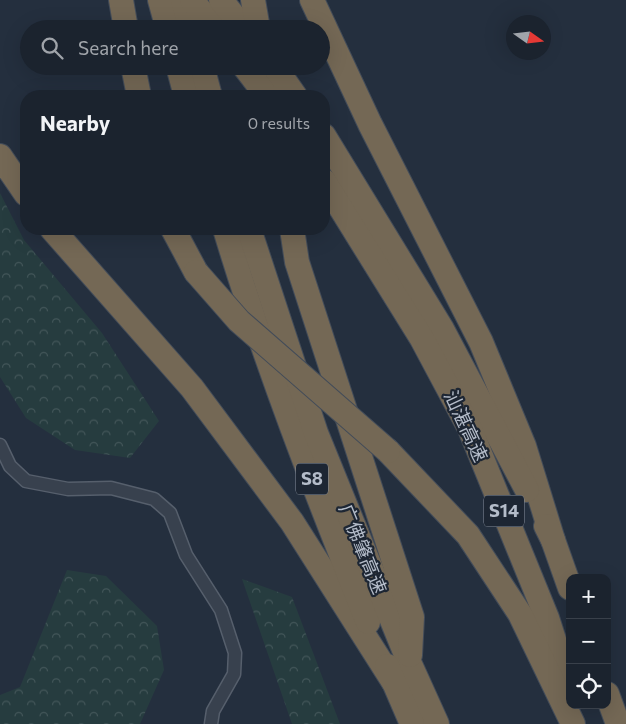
<!DOCTYPE html>
<meta charset="utf-8">
<style>
:root{--surface:#1b232e;--page:#242b36;--text:#f1f3f6;--muted:#a0a4aa;--line:#39404a}
body{margin:0;font-family:Commissioner,"Noto Sans SC",sans-serif;background:var(--page);color:var(--text)}
.controls{position:absolute;right:15px;bottom:15px;display:grid;overflow:hidden;border-radius:10px;box-shadow:0 5px 20px #0002}
.controls button{width:45px;height:45px;display:grid;place-items:center;padding:0;border:0;border-bottom:1px solid var(--line);background:var(--surface);color:var(--text);font:25px sans-serif}
.compass{position:absolute;left:506px;top:15px;width:45px;height:45px;border-radius:50%;background:var(--surface);box-shadow:0 5px 20px #0002;rotate:104deg}
.list{margin:0;padding:0;list-style:none}
h2{display:flex;justify-content:space-between;align-items:center;height:65px;margin:0;padding:0 20px;font-size:21px}
h2 small{font-size:16px;font-weight:400;color:var(--muted)}
.icon{flex:none;width:28px;height:28px;fill:none;stroke:currentColor;stroke-width:2;stroke-linecap:round;stroke-linejoin:round}
.map{position:relative;flex:none;width:626px;height:724px;overflow:hidden}
.search{position:absolute;background:var(--surface);box-shadow:0 5px 20px #0002;left:20px;top:20px;width:310px;height:55px;display:flex;align-items:center;gap:12px;box-sizing:border-box;padding:0 18px;border-radius:28px;color:var(--muted);font-size:19px}
.panel{position:absolute;background:var(--surface);box-shadow:0 5px 20px #0002;left:20px;top:90px;width:310px;height:145px;border-radius:20px}
.map>svg:first-child{display:block}
.forest{fill:url(#forest-crowns)}
.lines{fill:none;stroke-linecap:round;stroke-linejoin:round}
.street-casing{stroke:#565f6c;stroke-width:15}
.highway-casing{stroke:#434c59;stroke-width:26}
.street{stroke:#38414e;stroke-width:12}
.highway{stroke:#746855;stroke-width:24}
.highway-bridge-casing{stroke:#434c59;stroke-width:26;stroke-linecap:butt}
.highway-bridge{stroke:#746855;stroke-width:24}
.labels{text-anchor:middle;stroke-width:4.5;stroke-linejoin:round;paint-order:stroke}
.shield{fill:#1d2633;stroke:#878f9c;stroke-width:1}
.shield-label{font-size:18px;font-weight:bold;fill:#b4bcc9}
.street-label{font-size:19px;fill:#b4bcc9;stroke:#1d2633}
</style>
<div class="map">
<svg width="626" height="724" viewBox="0 0 626 724">
<defs>
<pattern id="forest-crowns" width="20" height="18" patternUnits="userSpaceOnUse" patternTransform="scale(1.25)"><rect width="20" height="18" fill="#263c3f"/><path d="M2 6a3 3 0 1 1 6 0M12 15a3 3 0 1 1 6 0" fill="none" stroke="#435659"/></pattern>
</defs>
<rect width="100%" height="100%" fill="#242f3e"/>
<g class="forest">
<polygon points="0,193 24,240 102,333 159,421 130,458 75,450 26,418 0,377"/>
<polygon points="67,570 106,576 157,626 164,670 140,724 0,724 0,695 20,687"/>
<polygon points="242,579 292,597 340,724 292,724"/>
</g>
<g class="lines">
<defs>
<polyline id="street" points="0,445 10,466 26,481 68,489 111,488 154,499 170,513 186,555 221,610 235,653 234,674 213,711 211,724"/>
<g id="highway">
<polyline points="121,0 126,29"/>
<polyline points="160,0 168,29"/>
<polyline points="183,0 191,29"/>
<polyline points="192,0 215,29"/>
<polyline points="221,0 244,29"/>
<polyline points="253,0 258,29"/>
<polyline points="312,0 370,124 481,342 524,446 553,540"/>
<polyline points="133,66 139,96"/>
<polyline points="178,66 186,96"/>
<polyline points="202,66 210,96"/>
<polyline points="244,66 267,96"/>
<polyline points="274,66 295,96"/>
<polyline points="324,136 442,329 527,490"/>
<polyline points="0,156 26,194"/>
<polyline points="324,181 422,339 470,429 547,618 570,690"/>
<polyline points="52,229 192,388 292,522 393,681"/>
<polyline points="173,229 196,272"/>
<path d="M225,229C265,362 316,493 368,622"/>
<polyline points="249,229 316,433 409,662 437,724"/>
<polyline points="292,229 297,262 412,617 410,655"/>
<polyline points="388,451 468,535 520,614 573,724"/>
<polyline points="546,526 553,540 570,588"/>
<polyline points="387,666 412,724"/>
<polyline points="607,694 618,724"/>
</g>
</defs>
<use href="#street" class="street-casing"/>
<use href="#highway" class="highway-casing"/>
<use href="#street" class="street"/>
<use href="#highway" class="highway"/>
<defs>
<polyline id="highway-bridge" points="196,272 239,321 388,451"/>
</defs>
<use href="#highway-bridge" class="highway-bridge-casing"/>
<use href="#highway-bridge" class="highway-bridge"/>
</g>
<g class="labels">
<g class="shield">
<rect x="296" y="463.5" width="32" height="31" rx="4"/>
<rect x="484" y="495.5" width="40" height="31" rx="4"/>
</g>
<g class="shield-label">
<text x="312" y="485">S8</text>
<text x="504" y="517">S14</text>
</g>
<g class="street-label">
<text transform="translate(466 426) rotate(65)" y="7">汕湛高速</text>
<text transform="translate(363 549) rotate(68)" y="7">广佛肇高速</text>
</g>
</g>
</svg>
<div class="controls">
<button>+</button>
<button>−</button>
<button><svg class="icon" aria-label="locate" viewBox="0 0 24 24"><circle cx="12" cy="12" r="6"/><path d="M12 2v4M12 18v4M2 12h4M18 12h4"/></svg></button>
</div>
<svg class="compass" viewBox="-18 -18 36 36"><path d="M0-13l5 13h-10z" fill="#e53935"/><path d="M0 13l5-13h-10z" fill="#a0a4aa"/></svg>
<div class="search"><svg class="icon" aria-label="search" viewBox="0 0 24 24"><circle cx="10" cy="10" r="6"/><path d="M15 15l6 6"/></svg>Search here</div>
<section class="panel">
<h2>Nearby<small>0 results</small></h2>
<ul class="list">
</ul>
</section>
</div>
